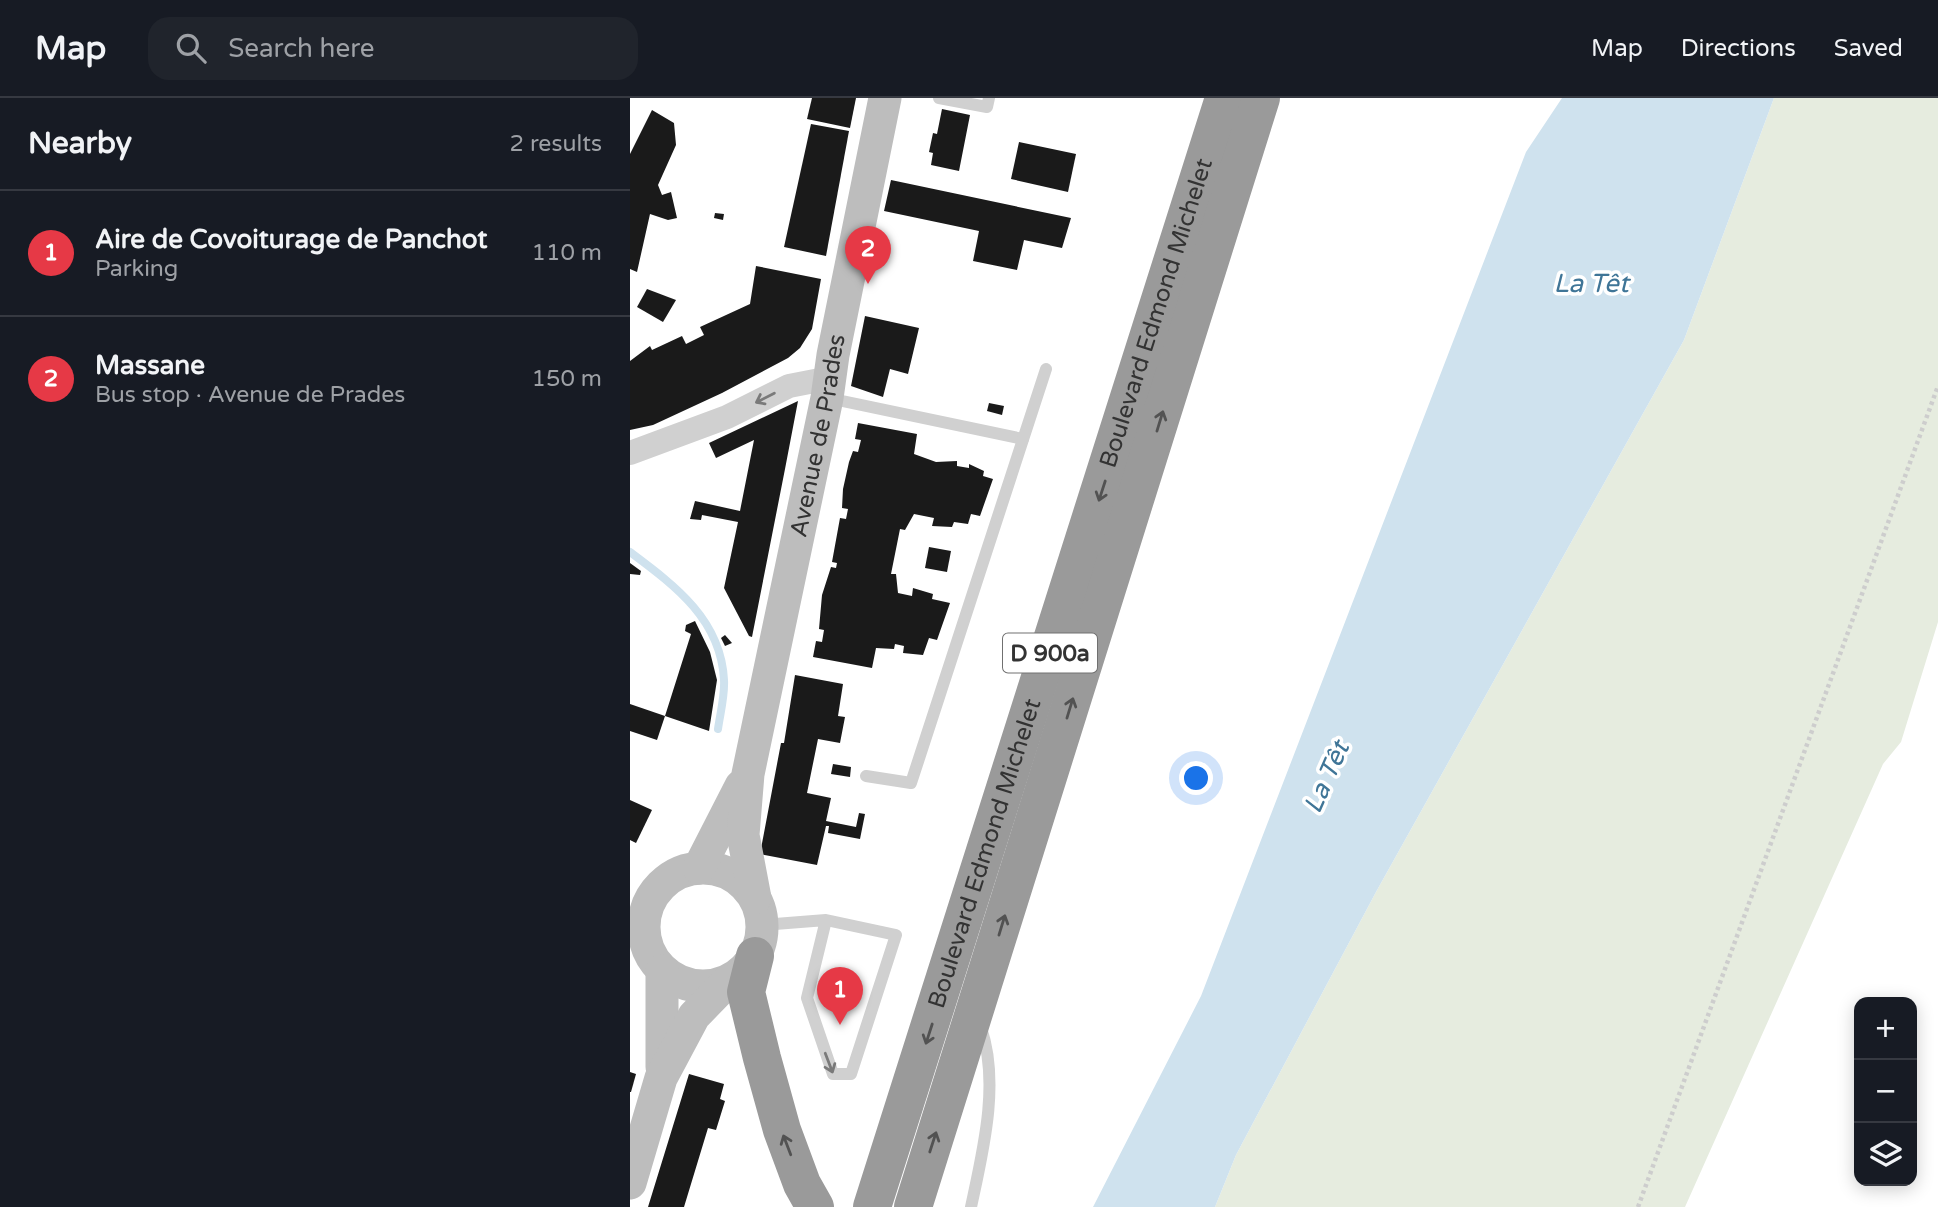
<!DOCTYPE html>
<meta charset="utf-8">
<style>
:root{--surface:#171b24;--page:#20242c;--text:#f1f3f6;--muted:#9ea1a6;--line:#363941;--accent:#e63946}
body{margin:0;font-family:"Varela Round",sans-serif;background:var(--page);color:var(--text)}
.controls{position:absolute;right:21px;bottom:21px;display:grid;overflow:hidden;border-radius:14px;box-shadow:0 4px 18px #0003}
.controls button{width:63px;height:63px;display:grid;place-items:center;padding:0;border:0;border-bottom:2px solid var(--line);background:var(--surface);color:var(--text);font:35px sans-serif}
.you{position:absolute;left:567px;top:681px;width:24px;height:24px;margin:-18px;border:5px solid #fff;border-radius:50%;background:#1a73e8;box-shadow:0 0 0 10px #1a73e833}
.badge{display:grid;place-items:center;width:46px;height:46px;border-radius:50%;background:var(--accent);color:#fff;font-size:23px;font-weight:700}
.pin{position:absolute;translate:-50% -58px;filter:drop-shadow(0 2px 4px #0008)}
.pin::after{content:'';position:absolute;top:37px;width:24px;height:21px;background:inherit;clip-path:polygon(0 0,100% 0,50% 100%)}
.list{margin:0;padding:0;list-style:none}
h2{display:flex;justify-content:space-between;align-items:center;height:91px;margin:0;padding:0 28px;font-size:30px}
h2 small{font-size:23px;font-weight:400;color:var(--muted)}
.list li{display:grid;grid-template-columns:46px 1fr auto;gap:21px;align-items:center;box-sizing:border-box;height:126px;padding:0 28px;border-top:2px solid var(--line)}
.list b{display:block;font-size:26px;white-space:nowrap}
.list p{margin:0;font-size:23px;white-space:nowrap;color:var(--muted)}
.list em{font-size:23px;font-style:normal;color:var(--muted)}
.icon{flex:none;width:38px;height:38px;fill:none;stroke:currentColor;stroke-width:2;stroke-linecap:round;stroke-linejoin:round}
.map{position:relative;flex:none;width:1308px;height:1109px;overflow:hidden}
header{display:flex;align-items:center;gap:42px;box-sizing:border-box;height:98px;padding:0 35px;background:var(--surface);border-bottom:2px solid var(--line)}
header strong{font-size:33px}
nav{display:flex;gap:38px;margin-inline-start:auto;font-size:24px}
.search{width:490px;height:63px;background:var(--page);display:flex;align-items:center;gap:18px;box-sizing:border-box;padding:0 24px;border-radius:21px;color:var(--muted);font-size:26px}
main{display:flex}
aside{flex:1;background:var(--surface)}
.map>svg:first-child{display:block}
.green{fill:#e6ecdf}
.water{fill:#cfe2ee}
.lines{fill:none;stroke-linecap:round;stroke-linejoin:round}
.stream{stroke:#cfe2ee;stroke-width:8}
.building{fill:#1a1a1a}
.path{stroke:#cdcdcd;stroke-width:4.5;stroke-dasharray:3.5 3.5;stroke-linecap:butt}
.lane{stroke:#d0d0d0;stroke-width:12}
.street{stroke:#d0d0d0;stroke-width:24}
.secondary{stroke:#bdbdbd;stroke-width:33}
.highway{stroke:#9a9a9a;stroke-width:38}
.oneway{stroke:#7a7a7a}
.oneway2{stroke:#525252}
.labels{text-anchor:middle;stroke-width:7;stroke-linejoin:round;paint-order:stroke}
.shield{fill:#fff;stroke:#707070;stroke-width:2}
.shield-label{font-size:23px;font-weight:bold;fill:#333}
.street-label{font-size:24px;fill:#333;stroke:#fff}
.water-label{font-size:26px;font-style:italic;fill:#3f7597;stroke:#fff}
</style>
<header>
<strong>Map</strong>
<div class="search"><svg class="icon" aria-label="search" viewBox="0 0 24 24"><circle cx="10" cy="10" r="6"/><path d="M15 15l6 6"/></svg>Search here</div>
<nav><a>Map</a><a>Directions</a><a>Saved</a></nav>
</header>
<main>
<aside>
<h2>Nearby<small>2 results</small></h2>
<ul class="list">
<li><span class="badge">1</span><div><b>Aire de Covoiturage de Panchot</b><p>Parking</p></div><em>110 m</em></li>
<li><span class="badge">2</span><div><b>Massane</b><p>Bus stop · Avenue de Prades</p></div><em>150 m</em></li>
</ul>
</aside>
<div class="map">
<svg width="1308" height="1109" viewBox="0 0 1308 1109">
<rect width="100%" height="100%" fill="#fff"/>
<polygon class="green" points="1144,0 1308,0 1308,524 1271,644 1253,666 1055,1109 585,1109 606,1057 746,794 1054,242"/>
<polygon class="water" points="932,0 1144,0 1054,242 746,794 606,1057 585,1109 463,1109 571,898 896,54"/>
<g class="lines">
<path class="stream" d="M0,454C44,487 91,521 94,582C95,598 90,616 88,631"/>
</g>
<g class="building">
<polygon points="182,0 226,0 220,30 177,21"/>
<polygon points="312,11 340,17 329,73 301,67 303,55 299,54 303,35 307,36"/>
<polygon points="22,12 44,25 46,47 28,87 32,97 41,94 47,120 38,122 20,116 7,174 0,171 0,56"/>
<polygon points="181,26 219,33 196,158 154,149"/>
<polygon points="389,44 446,56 438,94 381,81"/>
<polygon points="261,82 441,120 432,150 394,142 387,172 343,163 349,133 254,113"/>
<polygon points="85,115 94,116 93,122 84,120"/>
<polygon points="126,168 191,181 182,231 170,250 158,260 92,295 23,327 0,332 0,263 20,248 22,252 52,238 56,246 74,237 70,229 120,206"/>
<polygon points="17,191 46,202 33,224 7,209"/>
<polygon points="235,218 289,230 278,276 260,271 253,299 221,288"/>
<polygon points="168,303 155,371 122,539 119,538 94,490 108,424 72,417 71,422 60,421 65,403 110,413 124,342 86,360 79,345"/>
<polygon points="359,305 374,308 372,317 357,313"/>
<polygon points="228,325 287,336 284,356 306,364 327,363 327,368 339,370 339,366 354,373 353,378 363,381 350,418 341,416 338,426 324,424 322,429 302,428 304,420 284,416 275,432 270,431 261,476 266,476 268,495 282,498 283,490 303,496 302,501 320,505 307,542 299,540 293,557 273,555 274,548 265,546 264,551 246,550 242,570 183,559 186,543 192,544 194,532 189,531 192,497 201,469 206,470 207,465 202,464 210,420 216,421 218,411 212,410 213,391 219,364 223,353 228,354 231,342 225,341"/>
<polygon points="299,449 321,453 317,474 295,470"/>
<polygon points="0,465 11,473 10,477 0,476"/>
<polygon points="65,523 80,554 87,582 79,633 35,618 61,536 55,533 56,527"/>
<polygon points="95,537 102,545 95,548 91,540"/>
<polygon points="165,577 213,586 208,618 215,619 210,645 188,641 177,695 201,700 196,723 226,729 229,715 235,716 230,741 198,735 199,728 196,728 187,767 130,756 151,645 154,645"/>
<polygon points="0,606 35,618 27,642 0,633"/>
<polygon points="203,666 221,669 220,679 201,676"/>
<polygon points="0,702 22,712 6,745 0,742"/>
<polygon points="0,974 6,976 1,994 0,994"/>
<polygon points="59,976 94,986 90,1001 95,1003 86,1032 78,1030 54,1109 18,1109"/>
</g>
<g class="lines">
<polyline class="path" points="1008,1109 1308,288"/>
<g class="lane">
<polyline points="309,0 357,9 359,0"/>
<polyline points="198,300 393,341"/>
<polyline points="236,678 281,685 416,271"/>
<polyline points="132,827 196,822 266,837 221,976 203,976 177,900 196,822"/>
<path d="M341,1109C353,1053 370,985 351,930"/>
</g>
<polyline class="street" points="0,355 97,319 159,288 200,280"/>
<g class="secondary">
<circle cx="73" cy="829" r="59"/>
<polyline points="69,770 111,688"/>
<path id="s1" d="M125,800L113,737L118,676L197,300L203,257L255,0"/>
<polyline points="32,969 32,873"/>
<polyline points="0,1085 31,980 64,918 97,884"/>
</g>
<g class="highway">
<polyline points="125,858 116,894 132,960 152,1032 172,1086 185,1109"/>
<path id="s2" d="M242,1109L594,0"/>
<polyline points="283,1109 631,0"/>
</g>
</g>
<defs><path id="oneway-shaft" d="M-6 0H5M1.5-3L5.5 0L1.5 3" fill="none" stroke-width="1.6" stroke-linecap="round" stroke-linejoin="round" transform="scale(1.75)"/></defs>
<g class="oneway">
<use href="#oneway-shaft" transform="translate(135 300) rotate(153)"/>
<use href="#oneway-shaft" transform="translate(199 965) rotate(69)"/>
</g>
<g class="oneway2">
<use href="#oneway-shaft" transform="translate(530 323) rotate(-73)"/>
<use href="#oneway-shaft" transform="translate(472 393) rotate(108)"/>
<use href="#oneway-shaft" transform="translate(440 610) rotate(-73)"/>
<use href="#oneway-shaft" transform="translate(372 827) rotate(-73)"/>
<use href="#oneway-shaft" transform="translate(299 936) rotate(108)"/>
<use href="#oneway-shaft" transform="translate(303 1044) rotate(-72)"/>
<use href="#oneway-shaft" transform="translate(157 1047) rotate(-111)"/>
</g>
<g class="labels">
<rect class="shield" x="373" y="535.5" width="94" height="39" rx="5"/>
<g class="shield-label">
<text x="420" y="563">D 900a</text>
</g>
<g class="street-label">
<text dy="8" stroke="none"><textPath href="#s2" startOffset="938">Boulevard Edmond Michelet</textPath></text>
<text dy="8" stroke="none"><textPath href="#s1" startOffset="471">Avenue de Prades</textPath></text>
<text dy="8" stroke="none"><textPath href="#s2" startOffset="371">Boulevard Edmond Michelet</textPath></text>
</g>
<g class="water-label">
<text x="961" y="194">La Têt</text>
<text transform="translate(696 679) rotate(-66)" y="9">La Têt</text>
</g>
</g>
</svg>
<div class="controls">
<button>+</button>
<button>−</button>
<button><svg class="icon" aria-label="layers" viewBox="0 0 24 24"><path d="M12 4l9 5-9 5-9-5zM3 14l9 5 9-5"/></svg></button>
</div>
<div class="you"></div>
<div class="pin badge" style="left:210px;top:927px">1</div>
<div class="pin badge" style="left:238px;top:186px">2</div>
</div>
</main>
